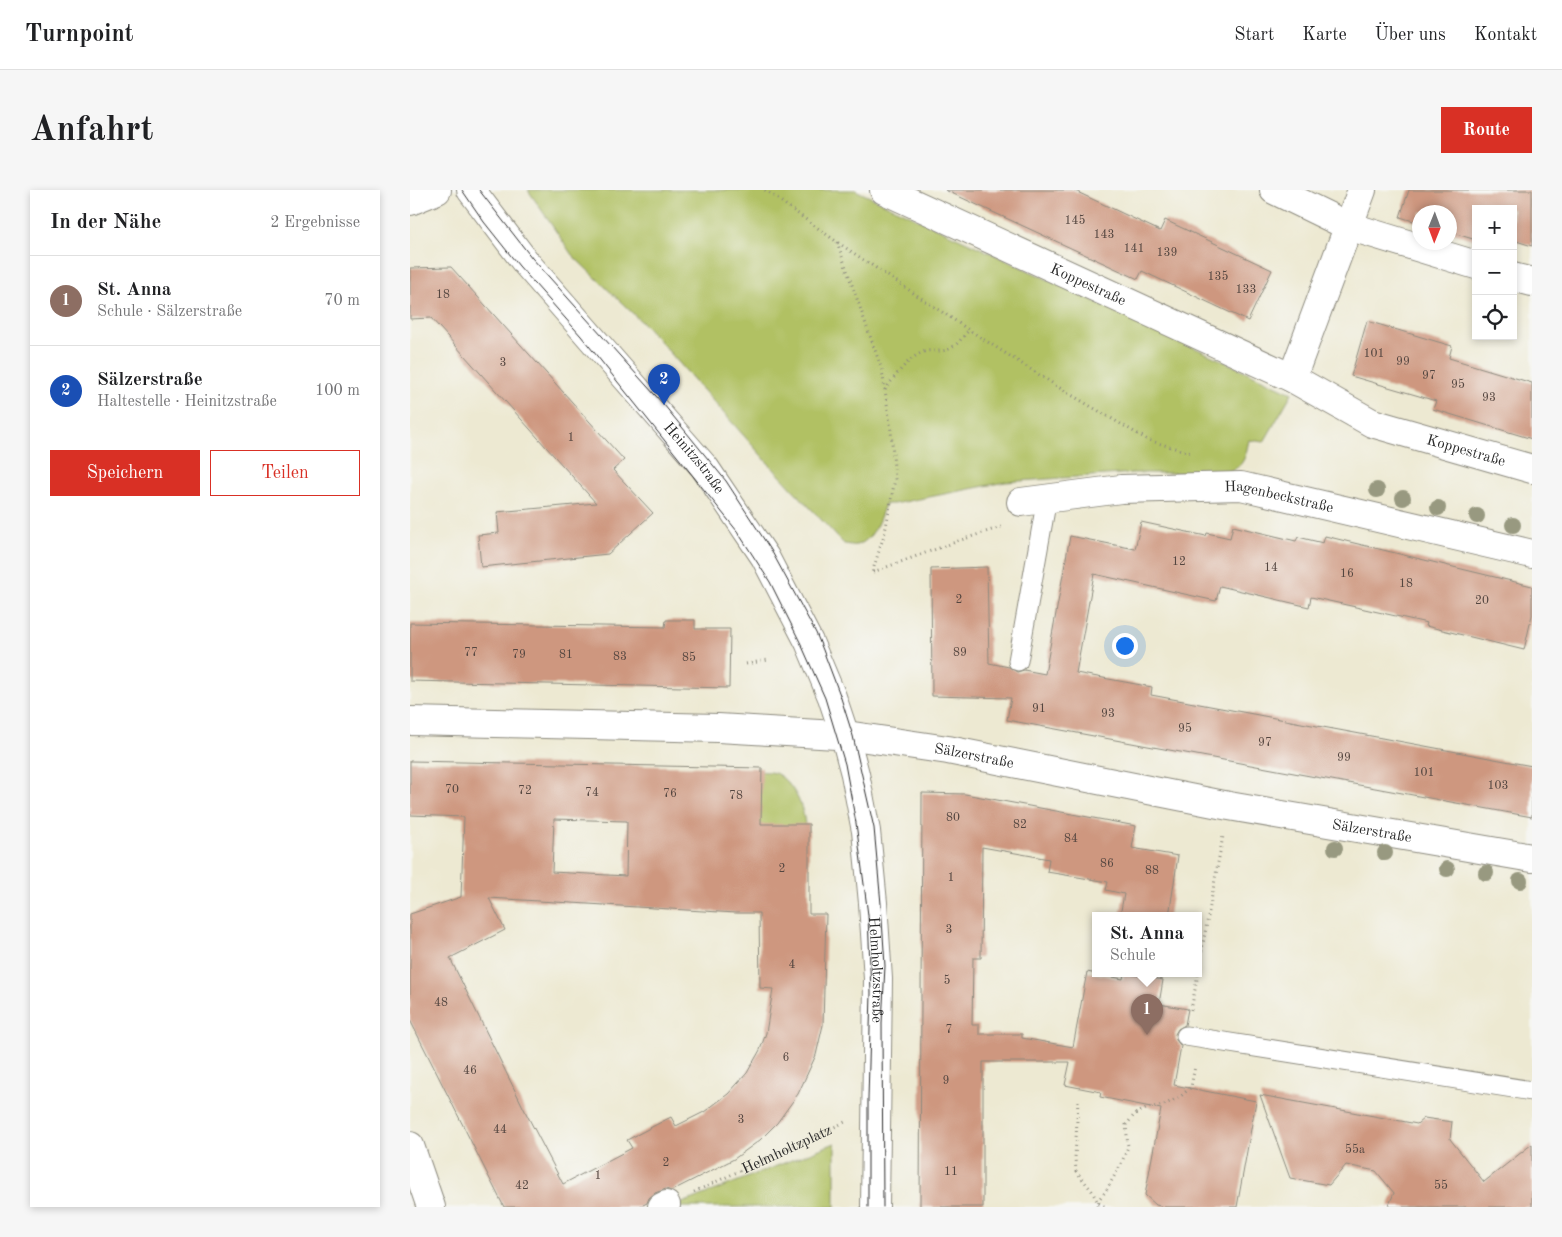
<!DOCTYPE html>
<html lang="de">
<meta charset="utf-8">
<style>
:root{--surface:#fff;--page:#f6f6f6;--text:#202124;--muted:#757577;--line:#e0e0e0;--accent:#d93025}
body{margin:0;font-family:"Old Standard TT",serif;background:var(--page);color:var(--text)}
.controls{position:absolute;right:15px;top:15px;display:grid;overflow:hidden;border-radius:0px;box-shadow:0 2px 8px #0003}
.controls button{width:45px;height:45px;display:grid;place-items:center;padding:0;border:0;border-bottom:1px solid var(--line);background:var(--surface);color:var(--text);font:25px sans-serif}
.compass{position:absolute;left:1002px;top:15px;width:45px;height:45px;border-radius:50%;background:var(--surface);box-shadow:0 2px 8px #0003;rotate:181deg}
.you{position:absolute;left:714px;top:455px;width:18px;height:18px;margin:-12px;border:4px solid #fff;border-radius:50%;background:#1a73e8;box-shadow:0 0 0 8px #1a73e833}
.badge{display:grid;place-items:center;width:32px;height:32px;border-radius:50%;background:var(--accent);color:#fff;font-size:16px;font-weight:700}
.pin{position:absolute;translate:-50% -41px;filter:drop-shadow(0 1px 2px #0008)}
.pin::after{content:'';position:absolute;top:26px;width:18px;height:15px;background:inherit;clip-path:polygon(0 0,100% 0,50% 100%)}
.popup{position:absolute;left:682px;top:722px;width:110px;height:65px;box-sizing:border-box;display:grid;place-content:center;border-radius:0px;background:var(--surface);filter:drop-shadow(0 1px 4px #0005);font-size:16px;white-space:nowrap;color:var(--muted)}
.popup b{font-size:19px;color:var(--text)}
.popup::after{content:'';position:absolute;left:50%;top:100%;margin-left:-10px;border:10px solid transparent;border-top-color:var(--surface)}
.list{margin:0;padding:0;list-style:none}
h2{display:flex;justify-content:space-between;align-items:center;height:65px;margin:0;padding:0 20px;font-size:21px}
h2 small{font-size:16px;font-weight:400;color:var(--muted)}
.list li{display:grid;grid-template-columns:32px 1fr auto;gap:15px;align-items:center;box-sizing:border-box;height:90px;padding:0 20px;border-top:1px solid var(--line)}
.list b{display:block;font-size:19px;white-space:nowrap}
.list p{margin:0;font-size:16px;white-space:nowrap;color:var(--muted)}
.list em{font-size:16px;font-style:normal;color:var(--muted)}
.actions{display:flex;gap:10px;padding:15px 20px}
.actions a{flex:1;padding:11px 0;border:1px solid var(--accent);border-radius:0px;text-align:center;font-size:18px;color:var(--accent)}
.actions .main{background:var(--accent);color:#fff}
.icon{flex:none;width:28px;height:28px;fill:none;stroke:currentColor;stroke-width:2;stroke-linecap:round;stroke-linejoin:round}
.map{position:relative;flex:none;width:1122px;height:1017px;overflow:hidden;border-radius:0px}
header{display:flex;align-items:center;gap:30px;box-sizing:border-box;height:70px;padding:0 25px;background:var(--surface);border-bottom:1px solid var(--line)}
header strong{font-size:24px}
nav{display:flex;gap:28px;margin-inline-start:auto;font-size:18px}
.intro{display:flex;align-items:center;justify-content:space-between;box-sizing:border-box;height:120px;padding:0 30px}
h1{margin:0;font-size:35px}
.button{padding:12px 22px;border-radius:0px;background:var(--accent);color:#fff;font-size:18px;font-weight:700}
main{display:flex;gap:30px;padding:0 30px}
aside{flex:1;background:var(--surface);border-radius:0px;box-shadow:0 2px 8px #0003}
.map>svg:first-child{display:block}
.green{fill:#b1c164;stroke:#6e7648}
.building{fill:#ce977f;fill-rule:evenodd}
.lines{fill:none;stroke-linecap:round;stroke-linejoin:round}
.service-casing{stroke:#8c8a7e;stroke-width:21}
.minor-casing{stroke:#8c8a7e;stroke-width:30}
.secondary-casing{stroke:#8c8a7e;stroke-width:30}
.path{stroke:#8c8a7e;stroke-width:3;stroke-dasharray:1 4;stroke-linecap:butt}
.service{stroke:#fff;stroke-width:19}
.minor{stroke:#fff;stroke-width:28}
.secondary{stroke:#fff;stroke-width:28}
.tram{stroke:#2b2b2b;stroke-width:1}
.tree{fill:#989980}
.labels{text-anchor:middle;stroke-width:4;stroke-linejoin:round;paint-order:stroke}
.number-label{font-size:12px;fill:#544640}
.street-label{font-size:15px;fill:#2b2b2b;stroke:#f6f6f2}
</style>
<header>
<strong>Turnpoint</strong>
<nav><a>Start</a><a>Karte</a><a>Über uns</a><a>Kontakt</a></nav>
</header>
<div class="intro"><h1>Anfahrt</h1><a class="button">Route</a></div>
<main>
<aside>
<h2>In der Nähe<small>2 Ergebnisse</small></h2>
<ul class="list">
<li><span class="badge" style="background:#8d6e63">1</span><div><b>St. Anna</b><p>Schule · Sälzerstraße</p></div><em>70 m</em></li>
<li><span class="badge" style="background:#1a4fb4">2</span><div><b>Sälzerstraße</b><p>Haltestelle · Heinitzstraße</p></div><em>100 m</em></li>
</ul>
<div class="actions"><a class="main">Speichern</a><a>Teilen</a></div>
</aside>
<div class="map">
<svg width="1122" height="1017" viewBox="0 0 1122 1017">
<rect width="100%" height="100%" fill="#f6f6f2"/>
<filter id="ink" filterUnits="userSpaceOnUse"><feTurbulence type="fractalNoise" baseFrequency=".02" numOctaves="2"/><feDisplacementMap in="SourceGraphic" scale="10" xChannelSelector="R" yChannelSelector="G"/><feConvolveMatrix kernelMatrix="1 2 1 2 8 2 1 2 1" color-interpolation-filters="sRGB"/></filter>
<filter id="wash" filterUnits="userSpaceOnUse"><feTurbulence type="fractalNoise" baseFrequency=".0096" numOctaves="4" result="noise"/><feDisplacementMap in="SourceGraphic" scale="20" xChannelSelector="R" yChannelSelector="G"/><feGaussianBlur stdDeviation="1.12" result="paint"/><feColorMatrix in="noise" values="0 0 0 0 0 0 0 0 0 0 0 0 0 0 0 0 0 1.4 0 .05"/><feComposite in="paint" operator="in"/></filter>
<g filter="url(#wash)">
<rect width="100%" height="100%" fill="#ede9d2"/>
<g class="green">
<path d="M118,0H445L882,203L854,252L839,250C835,268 835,275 817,283H724L595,292L484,314H475C470,328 463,352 446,355C443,356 438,354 434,354L359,274L238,138L162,65Z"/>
<path d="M346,581C352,582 361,581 367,584C384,594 394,617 395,636H344Z"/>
<polygon points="425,953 425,1017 262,1017"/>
</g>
<g id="blocks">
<g class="building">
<polygon points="535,0 663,0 750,41 755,30 862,80 838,131 732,81 728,89"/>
<polygon points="999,0 1122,0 1122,56 1103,50 1103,19 1066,19 1066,50 1040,42 1040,22 1010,22 1010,33 990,27"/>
<polygon points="41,77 214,270 203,280 243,323 198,364 71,377 68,345 89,343 87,322 186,313 21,128 0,129 0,78"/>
<polygon points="957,131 1042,156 1039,168 1122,193 1122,249 1023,219 1026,211 941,186"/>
<polygon points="731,332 796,346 797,343 820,348 823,336 886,351 888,347 913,353 915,346 1122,396 1122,425 1114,460 1016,436 1017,433 901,407 899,417 810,396 806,411 684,384 666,483 742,497 741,505 1122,576 1122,627 597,530 601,508 522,506 521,379 577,377 579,473 599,477 607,482 614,480 635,484 660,346 725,359"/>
<polygon points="256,430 285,430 285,439 320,439 319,498 0,491 0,433 255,437"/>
<path d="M0,571L352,578L351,634H399V724H416L413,835L406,865L388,904L367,933L350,950L324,969L261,1001L256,999L245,1003L239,1008L237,1013L229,1017H94L0,830V724L51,707L54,627L0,625ZM144,629L217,631L216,686L142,682ZM79,708L326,723H349L350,798L363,799L356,843L350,860L337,883L318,904L294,922L266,936L261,927L217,950L222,958L153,994L117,925L40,768L95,740Z"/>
<polygon points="512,603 555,604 726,636 722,658 768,666 759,726 710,726 714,704 696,700 698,692 637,682 639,669 572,657 571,768 563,768 562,835 569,835 569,844 612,844 612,848 663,857 677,782 713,789 714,784 719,784 753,790 749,814 778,819 775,835 768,839 765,844 766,850 771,856 764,895 846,911 827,1017 754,1017 746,1015 735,1005 751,919 690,907 691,902 655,895 660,872 573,872 573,1017 510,1017"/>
<polygon points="850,905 1007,934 1014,928 1042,932 1040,949 1074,992 1122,954 1122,1017 978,1017 984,1003 966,981 936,975 919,995 880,988"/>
</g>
</g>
</g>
<g filter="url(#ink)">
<use href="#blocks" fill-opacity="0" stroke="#8c8a7e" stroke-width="1"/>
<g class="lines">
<defs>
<g id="service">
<polyline points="608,471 637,308"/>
<polyline points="776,846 1122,901"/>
</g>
<g id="minor">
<path id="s2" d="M474,0L882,188L962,233L1122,279"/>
<polyline points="864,0 938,36 1066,75"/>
<polyline points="0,11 27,0"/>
<polyline points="1103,87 1122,92"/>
<polyline points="882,188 952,0"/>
<path id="s3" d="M611,312L711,299L831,296L1122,364"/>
<path id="s4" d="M0,531L308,538L443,546L538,560L819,616L1122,668"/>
<polyline points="0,956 21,1017"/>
<polyline points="252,1017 256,1015"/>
</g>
<g id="secondary">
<path id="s5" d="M61,0L117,74L295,278L355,367L399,452L422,507L435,546L445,584L456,641L463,713L468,789L465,1017"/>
</g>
</defs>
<use href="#service" class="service-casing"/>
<use href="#minor" class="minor-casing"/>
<use href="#secondary" class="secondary-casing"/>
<g class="path">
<polyline points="355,0 427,52 559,140 653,200 738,250 781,263"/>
<polyline points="427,52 472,180 481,240 485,289 475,342 462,383"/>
<path d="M475,200C485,186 497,169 513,162C518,160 524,161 529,161C544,161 550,150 559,140"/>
<polyline points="463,382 551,350 591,337"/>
<polyline points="336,474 358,470"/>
<polyline points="788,781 813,646"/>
<polyline points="781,820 788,784"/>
<polyline points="668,911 665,968 666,981 682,1001 688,1013 696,1017"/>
<path id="s1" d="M284,1002L435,932"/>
<polyline points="687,1017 690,1008 696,1001 712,972 718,957 716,935 725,924 738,918 754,915 770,907 781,897 785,876"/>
</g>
<use href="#service" class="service"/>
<use href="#minor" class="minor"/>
<use href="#secondary" class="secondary"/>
<g class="tram">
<polyline points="52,0 74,32 109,76 171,146 327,341 360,392 391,454 415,508 435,574 446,633 458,725 461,803 458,909 458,1017"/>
<polyline points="69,0 122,68 254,215 316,291 361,360 406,443 413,460 430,505 443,546 464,638 471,714 475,776 472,833 473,1017"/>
</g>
</g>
<g class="tree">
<circle cx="967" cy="300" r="8"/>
<circle cx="993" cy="308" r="8"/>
<circle cx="1028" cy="318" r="8"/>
<circle cx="1067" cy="326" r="8"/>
<circle cx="1103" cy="335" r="8"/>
<circle cx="925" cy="658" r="8"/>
<circle cx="975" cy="663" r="8"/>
<circle cx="1037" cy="679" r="8"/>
<circle cx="1076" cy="683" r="8"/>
<circle cx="1110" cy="691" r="8"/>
</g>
</g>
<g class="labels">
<g class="number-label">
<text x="665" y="34">145</text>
<text x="694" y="48">143</text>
<text x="724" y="62">141</text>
<text x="757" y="66">139</text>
<text x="808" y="90">135</text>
<text x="836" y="103">133</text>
<text x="33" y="108">18</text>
<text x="964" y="167">101</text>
<text x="993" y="175">99</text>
<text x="93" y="176">3</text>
<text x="1019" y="189">97</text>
<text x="1048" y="198">95</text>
<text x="1079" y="211">93</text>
<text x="161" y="251">1</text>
<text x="769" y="375">12</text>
<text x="861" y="381">14</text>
<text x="937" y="387">16</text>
<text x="996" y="397">18</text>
<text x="549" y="413">2</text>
<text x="1072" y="414">20</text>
<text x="61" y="466">77</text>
<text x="550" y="466">89</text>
<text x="109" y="468">79</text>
<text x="156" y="468">81</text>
<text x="210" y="470">83</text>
<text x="279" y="471">85</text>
<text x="629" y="522">91</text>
<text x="698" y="527">93</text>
<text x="775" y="542">95</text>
<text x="855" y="556">97</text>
<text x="934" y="571">99</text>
<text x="1014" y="586">101</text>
<text x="1088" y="599">103</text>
<text x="42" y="603">70</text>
<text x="115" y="604">72</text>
<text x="182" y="606">74</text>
<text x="260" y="607">76</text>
<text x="326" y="609">78</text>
<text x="543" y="631">80</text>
<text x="610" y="638">82</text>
<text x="661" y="652">84</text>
<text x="697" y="677">86</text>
<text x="372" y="682">2</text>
<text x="742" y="684">88</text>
<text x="541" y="691">1</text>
<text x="539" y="743">3</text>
<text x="382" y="778">4</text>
<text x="537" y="794">5</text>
<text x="31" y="816">48</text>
<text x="539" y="843">7</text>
<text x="376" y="871">6</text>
<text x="60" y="884">46</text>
<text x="536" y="894">9</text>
<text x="331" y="933">3</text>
<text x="90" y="943">44</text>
<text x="945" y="963">55a</text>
<text x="256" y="976">2</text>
<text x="541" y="985">11</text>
<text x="188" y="989">1</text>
<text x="112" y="999">42</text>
<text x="1031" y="999">55</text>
</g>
<g class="street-label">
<text dy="5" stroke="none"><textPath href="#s2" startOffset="225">Koppestraße</textPath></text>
<text dy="5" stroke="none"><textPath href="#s2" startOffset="639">Koppestraße</textPath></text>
<text dy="5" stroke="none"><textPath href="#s5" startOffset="349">Heinitzstraße</textPath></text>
<text dy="5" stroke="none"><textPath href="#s3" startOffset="260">Hagenbeckstraße</textPath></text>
<text dy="5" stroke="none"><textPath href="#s4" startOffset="566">Sälzerstraße</textPath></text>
<text dy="5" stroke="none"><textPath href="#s4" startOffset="971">Sälzerstraße</textPath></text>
<text dy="5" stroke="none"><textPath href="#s5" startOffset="904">Helmholtzstraße</textPath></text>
<text dy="5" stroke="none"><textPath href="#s1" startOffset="102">Helmholtzplatz</textPath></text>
</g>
</g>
</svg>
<div class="controls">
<button>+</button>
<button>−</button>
<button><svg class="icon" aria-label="locate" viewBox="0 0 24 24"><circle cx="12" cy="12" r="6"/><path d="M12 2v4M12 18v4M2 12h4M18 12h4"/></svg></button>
</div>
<svg class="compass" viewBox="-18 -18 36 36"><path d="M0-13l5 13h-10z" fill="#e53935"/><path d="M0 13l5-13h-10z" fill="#757577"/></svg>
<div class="you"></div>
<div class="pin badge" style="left:737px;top:845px;background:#8d6e63">1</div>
<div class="popup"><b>St. Anna</b>Schule</div>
<div class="pin badge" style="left:254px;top:215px;background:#1a4fb4">2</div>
</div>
</main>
